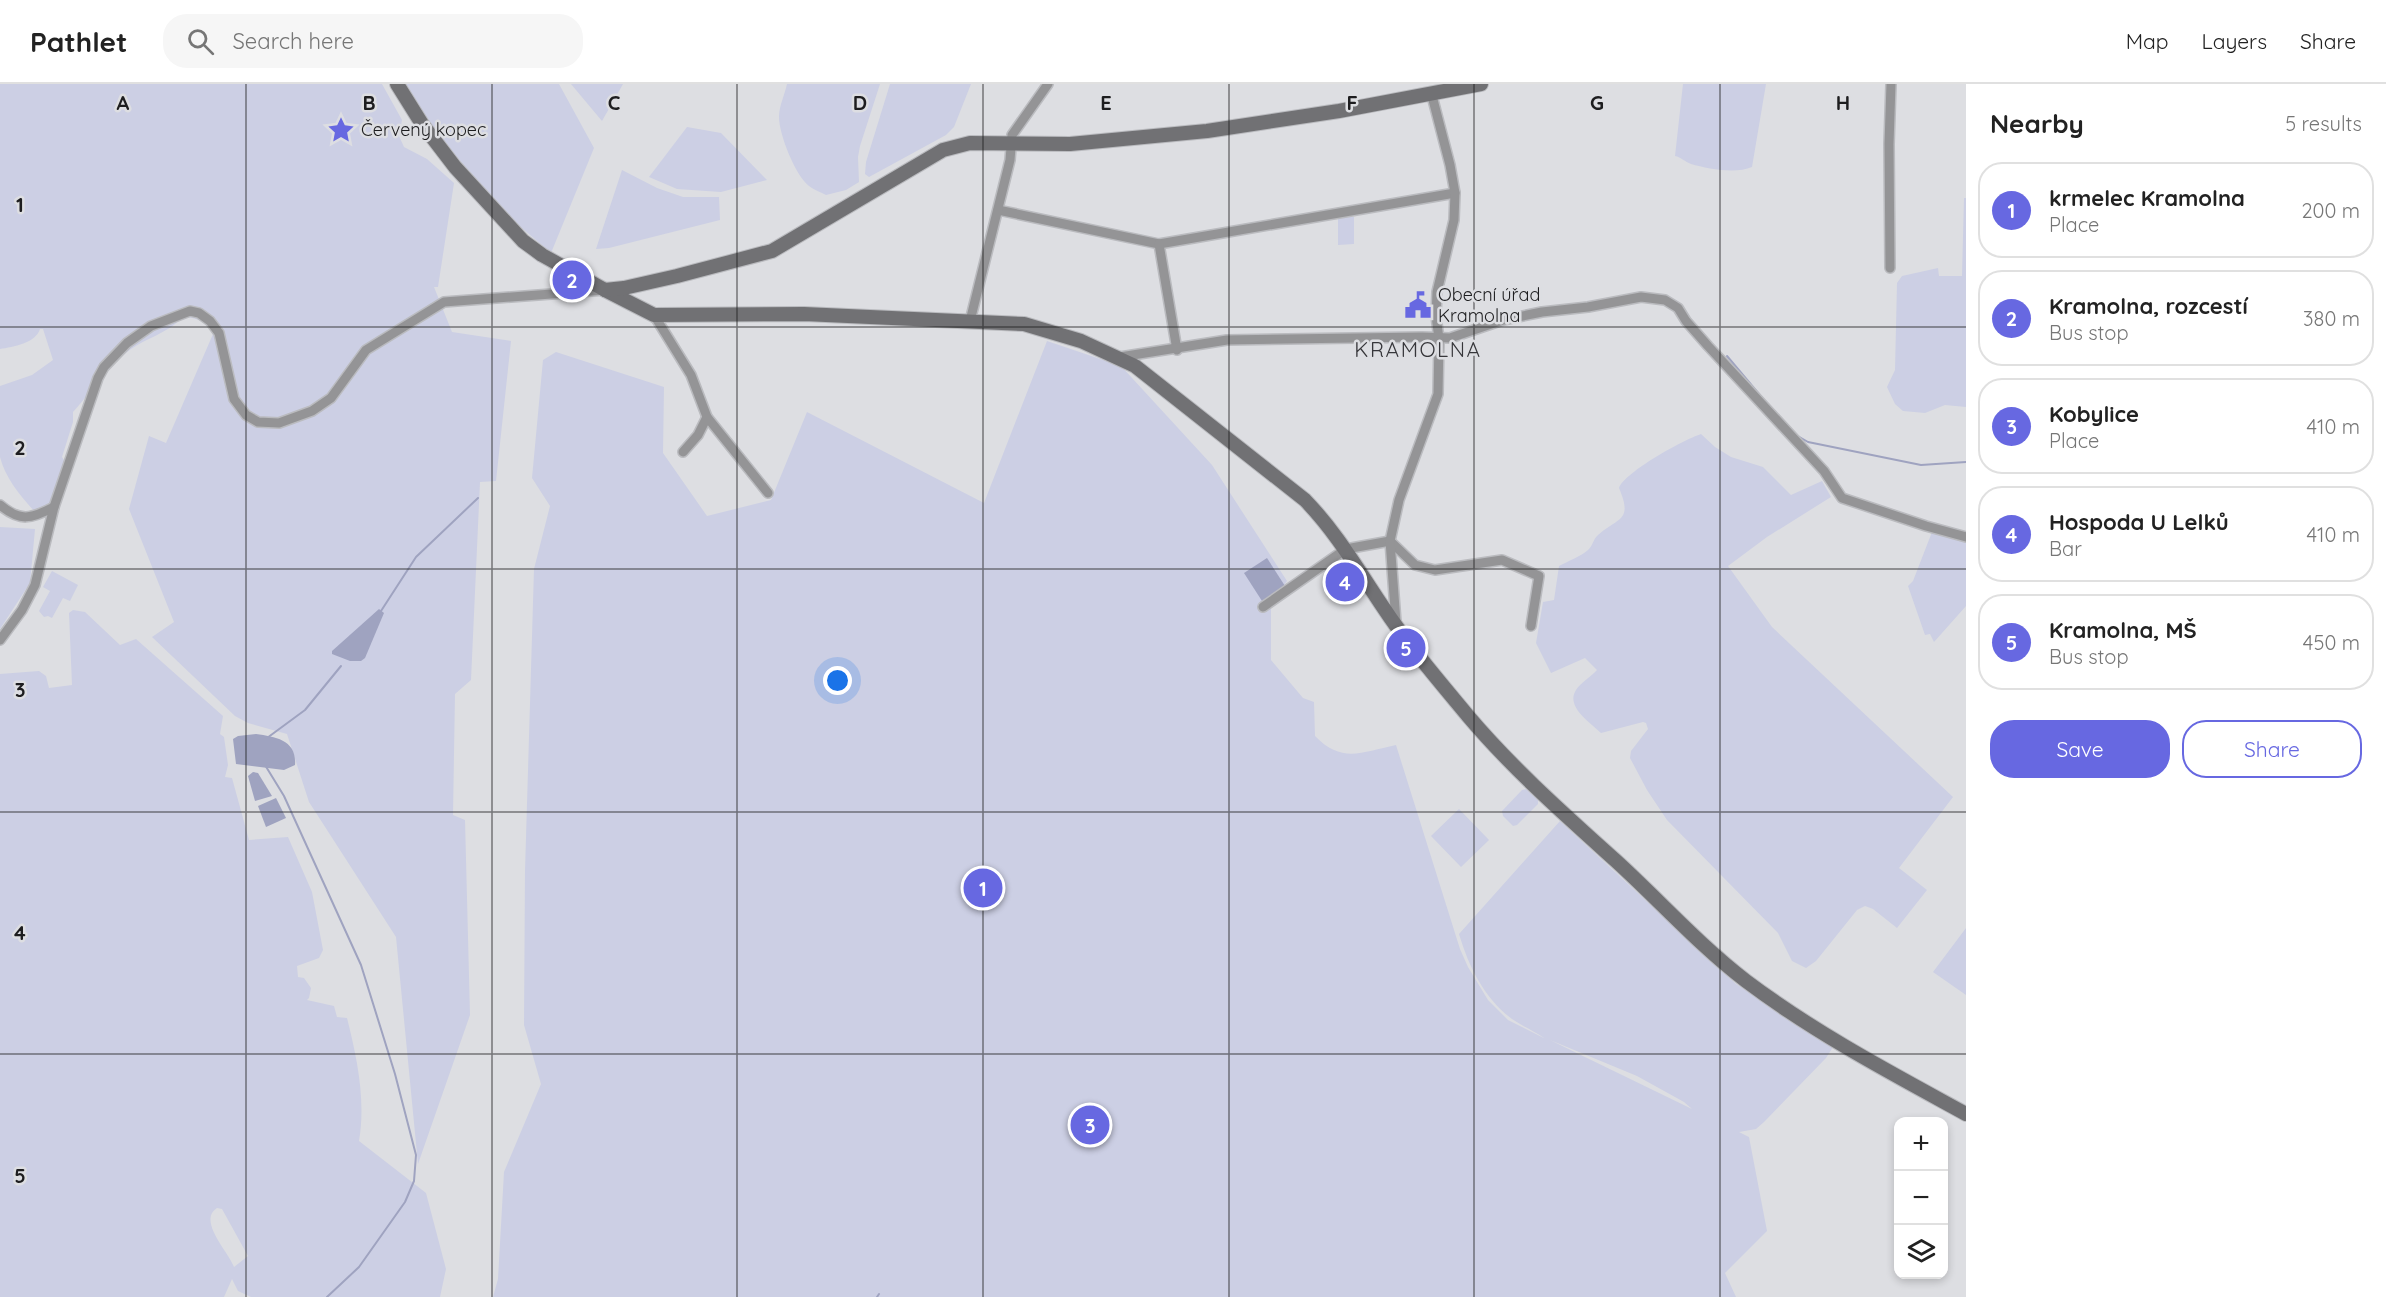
<!DOCTYPE html>
<meta charset="utf-8">
<style>
:root{--surface:#fff;--page:#f6f6f6;--text:#222;--muted:#767676;--line:#e0e0e0;--accent:#6768e1}
body{margin:0;font-family:Quicksand,sans-serif;background:var(--page);color:var(--text)}
.controls{position:absolute;right:18px;bottom:18px;display:grid;overflow:hidden;border-radius:12px;box-shadow:0 3px 9px #0003}
.controls button{width:54px;height:54px;display:grid;place-items:center;padding:0;border:0;border-bottom:2px solid var(--line);background:var(--surface);color:var(--text);font:30px sans-serif}
.you{position:absolute;left:838px;top:597px;width:21px;height:21px;margin:-15px;border:4px solid #fff;border-radius:50%;background:#1a73e8;box-shadow:0 0 0 9px #1a73e833}
.badge{display:grid;place-items:center;width:39px;height:39px;border-radius:50%;background:var(--accent);color:#fff;font-size:20px;font-weight:700}
.pin{position:absolute;translate:-50% -50%;border:3px solid #fff;box-shadow:0 2px 6px #0006}
.list{margin:0;padding:0;list-style:none}
h2{display:flex;justify-content:space-between;align-items:center;height:78px;margin:0;padding:0 24px;font-size:26px}
h2 small{font-size:20px;font-weight:400;color:var(--muted)}
.list li{display:grid;grid-template-columns:39px 1fr auto;gap:18px;align-items:center;box-sizing:border-box;height:96px;margin:0 12px 12px;padding:0 12px;border:2px solid var(--line);border-radius:24px}
.list b{display:block;font-size:22px;white-space:nowrap}
.list p{margin:0;font-size:20px;white-space:nowrap;color:var(--muted)}
.list em{font-size:20px;font-style:normal;color:var(--muted)}
.actions{display:flex;gap:12px;padding:18px 24px}
.actions a{flex:1;padding:14px 0;border:2px solid var(--accent);border-radius:24px;text-align:center;font-size:21px;color:var(--accent)}
.actions .main{background:var(--accent);color:#fff}
.icon{flex:none;width:33px;height:33px;fill:none;stroke:currentColor;stroke-width:2;stroke-linecap:round;stroke-linejoin:round}
.map{position:relative;flex:none;width:1966px;height:1213px;overflow:hidden}
header{display:flex;align-items:center;gap:36px;box-sizing:border-box;height:84px;padding:0 30px;background:var(--surface);border-bottom:2px solid var(--line)}
header strong{font-size:28px}
nav{display:flex;gap:33px;margin-inline-start:auto;font-size:21px}
.search{width:420px;height:54px;background:var(--page);display:flex;align-items:center;gap:15px;box-sizing:border-box;padding:0 21px;border-radius:24px;color:var(--muted);font-size:22px}
main{display:flex}
aside{flex:1;background:var(--surface)}
.map>svg:first-child{display:block}
.green{fill:#cccfe4;fill-rule:evenodd}
.water{fill:#9fa3c0}
.lines{fill:none;stroke-linecap:round;stroke-linejoin:round}
.stream{stroke:#9fa3c0;stroke-width:2}
.street-casing{stroke:#babbbf;stroke-width:12}
.secondary-casing{stroke:#babbbf;stroke-width:16}
.street{stroke:#949496;stroke-width:9}
.secondary{stroke:#717174;stroke-width:14}
.grid{fill:none;stroke:#1d1d1f;stroke-width:1.5;stroke-opacity:0.55}
.labels{text-anchor:middle;stroke-width:5;stroke-linejoin:round;paint-order:stroke}
.poi-label{font-size:18px;fill:#1d1d1f;stroke:#dddee2;text-anchor:start}
.quarter-label{font-size:21px;letter-spacing:1.5px;fill:#36363a;stroke:#dddee2}
.grid-label{font-size:20px;text-anchor:middle;font-weight:bold;fill:#1d1d1f;stroke:#dddee2;stroke-width:5;stroke-linejoin:round;paint-order:stroke}
</style>
<header>
<strong>Pathlet</strong>
<div class="search"><svg class="icon" aria-label="search" viewBox="0 0 24 24"><circle cx="10" cy="10" r="6"/><path d="M15 15l6 6"/></svg>Search here</div>
<nav><a>Map</a><a>Layers</a><a>Share</a></nav>
</header>
<main>
<div class="map">
<svg width="1966" height="1213" viewBox="0 0 1966 1213">
<rect width="100%" height="100%" fill="#dddee2"/>
<g class="green">
<path d="M0,0H382L402,36L399,52L404,63L427,75L454,99L438,203H434L452,248L511,257L496,397L480,398L471,596L455,610L453,731L465,736L470,931L418,1080L396,853L309,718L287,650L248,639L235,632L152,553L174,538L129,425L149,352L166,359L213,250C206,237 198,234 183,233C167,250 145,254 127,268C109,281 89,311 73,328V338L62,373L66,379L51,420L36,429C22,414 5,394 0,373C0,356 0,322 0,302L32,291L53,276L43,245H40C36,259 13,263 0,265Z"/>
<polygon points="404,0 559,0 594,64 551,169 509,133 428,40"/>
<polygon points="571,0 623,0 602,37"/>
<path d="M787,0H880L860,62L858,73L859,98L846,106L826,111C821,108 814,106 809,102C795,91 779,50 779,33C779,22 785,10 787,0Z"/>
<polygon points="890,0 971,0 954,43 946,51 869,93 865,90 866,78"/>
<path d="M1683,0H1766L1752,83C1736,90 1708,85 1691,80C1685,78 1681,73 1675,72Z"/>
<polygon points="687,43 721,49 767,96 721,108 677,105 649,93"/>
<polygon points="622,86 657,104 683,113 719,113 720,136 609,164 596,165"/>
<polygon points="1964,114 1966,114 1966,323 1945,321 1925,329 1903,327 1895,320 1887,303 1895,286 1897,199 1902,192 1938,184 1939,192 1962,192"/>
<polygon points="1338,133 1354,133 1354,160 1338,161"/>
<path d="M1047,257L1121,282L1212,381L1287,497L1271,520V576L1303,614L1314,618L1315,652C1342,680 1362,668 1396,661L1460,865L1468,883L1488,916L1508,936L1544,954C1534,947 1522,942 1512,935C1484,914 1469,883 1459,850L1560,737L1736,900L1833,963L1826,974L1764,1038L1756,1045L1739,1048L1749,1053L1767,1147L1725,1189L1736,1213H493L498,1195L504,1088L541,1000L524,941L525,787L534,485L550,422L532,394L543,276L556,268L664,303L663,369L707,432L771,416L807,328L984,419ZM1550,956L1637,992L1684,1018L1692,1025Z"/>
<path d="M1701,350L1715,363L1731,373L1763,383L1791,411L1822,397L1831,413L1767,453L1728,482L1772,543L1953,713L1899,784L1927,806L1897,844L1873,825L1865,822L1857,826L1816,877L1806,884L1792,877L1778,849L1667,736L1647,706L1630,674L1631,667L1648,645L1646,639L1643,638L1601,649C1591,639 1565,623 1576,606C1580,599 1591,593 1597,586L1585,574L1551,589L1536,559L1543,518L1554,516L1559,482C1568,477 1580,473 1588,466C1593,462 1593,455 1598,451C1619,433 1633,437 1619,404C1625,388 1683,356 1701,350Z"/>
<polygon points="0,443 35,445 30,499 0,545"/>
<polygon points="1932,448 1966,456 1966,522 1934,558 1930,550 1925,551 1908,502 1913,497"/>
<polygon points="52,487 78,501 70,517 63,514 52,534 48,532 44,533 39,527 50,507 43,503"/>
<path d="M73,526L85,528L120,561L136,555L223,632L220,650L224,653L228,681L225,693L232,694L249,756L288,753L312,808L323,866L319,874L297,882L298,893L304,894L311,904L309,914L307,916L334,922L337,933L347,934C357,974 366,1016 359,1057L426,1109L446,1185L440,1213H251L238,1207L232,1195L224,1213H0V590L39,587L46,592L49,604L72,601L69,529ZM217,1124L222,1125L248,1172L234,1183C229,1168 197,1137 217,1124Z"/>
<polygon points="1526,705 1538,716 1538,720 1517,741 1513,742 1503,732 1502,727 1522,706"/>
<polygon points="1459,725 1489,756 1461,783 1431,752"/>
<polygon points="1966,844 1966,911 1933,888"/>
</g>
<g class="water">
<polygon points="1267,474 1285,502 1262,517 1244,489"/>
<polygon points="379,525 384,529 365,574 361,577 350,577 332,570 332,567"/>
<path d="M256,650C276,653 297,656 295,681L284,686L236,680L233,655L238,652Z"/>
<polygon points="253,688 258,689 272,712 255,717 248,692"/>
<polygon points="276,714 286,734 266,743 258,722"/>
</g>
<g class="lines">
<g class="stream">
<polyline points="1727,272 1764,316"/>
<polyline points="1796,351 1808,358 1921,381 1966,378"/>
<polyline points="381,527 416,473 478,414"/>
<polyline points="267,654 305,626 341,582"/>
<polyline points="265,681 284,712 361,881 395,990 416,1071 414,1097 405,1118 359,1183 327,1213"/>
<polyline points="877,1213 879,1210"/>
</g>
<defs>
<g id="street">
<polyline points="998,126 1159,160 1455,109"/>
<polyline points="1159,160 1177,266"/>
<polyline points="1890,184 1889,60 1891,0"/>
<polyline points="654,231 691,291 707,333 768,409"/>
<polyline points="970,237 1010,76 1012,51 1048,0"/>
<polyline points="1120,273 1227,256 1422,253 1450,254 1503,236 1542,228 1588,223 1641,213 1665,216 1678,224 1686,237 1708,262 1824,387 1842,414 1926,442 1966,453"/>
<polyline points="683,368 698,351 707,333"/>
<path d="M0,421C20,438 31,435 54,423"/>
<polyline points="1263,523 1346,465 1390,457 1415,481 1435,486 1502,476 1539,492 1531,542"/>
<polyline points="1396,538 1390,457 1399,416 1438,310 1439,255 1436,232 1437,208 1454,136 1455,109 1450,81 1431,8"/>
<polyline points="0,556 22,526 35,501 54,423 98,294 104,283 127,259 151,242 190,227 199,229 210,237 219,249 234,315 246,331 258,338 279,339 312,327 331,314 366,266 444,218 605,206"/>
</g>
<g id="secondary">
<path d="M397,0L422,40L455,83L523,157L542,171L605,206L654,231L804,230L1024,240L1081,257L1135,282L1305,416C1337,449 1358,486 1383,523C1408,561 1439,597 1468,632C1512,684 1564,730 1615,776C1659,816 1699,861 1746,897C1815,949 1891,989 1966,1030"/>
<polyline points="605,206 624,204 677,192 772,167 943,66 970,59 1070,60 1207,47 1339,27 1481,0"/>
</g>
</defs>
<use href="#street" class="street-casing"/>
<use href="#secondary" class="secondary-casing"/>
<use href="#street" class="street"/>
<use href="#secondary" class="secondary"/>
</g>
<path class="grid" d="M246,0V1213M492,0V1213M737,0V1213M983,0V1213M1229,0V1213M1474,0V1213M1720,0V1213M0,243H1966M0,485H1966M0,728H1966M0,970H1966"/>
<defs>
<symbol id="sight-bare" viewBox="-9 -9 18 18"><path d="M0-6L1.8-2.2L6-1.7L2.9 1.2L3.7 5.4L0 3.3L-3.7 5.4L-2.9 1.2L-6-1.7L-1.8-2.2Z" fill="#6768e1" stroke="#dddee2" stroke-width="2.5" paint-order="stroke"/></symbol>
<symbol id="civic-bare" viewBox="-9 -9 18 18"><path d="M-.6-6.5H3V-4.5H.6V-3L4-1V1h2V6H-6V1h2V-1L-.6-3ZM-1.2 2.5V6h2.4V2.5Z" fill="#6768e1" stroke="#dddee2" stroke-width="2.5" paint-order="stroke"/></symbol>
</defs>
<g fill-rule="evenodd">
<use href="#sight-bare" x="322" y="27" width="38" height="38"/>
<use href="#civic-bare" x="1399" y="202" width="38" height="38"/>
</g>
<g class="labels">
<g class="poi-label">
<text x="361" y="52">Červený kopec</text>
<text x="1438" y="217">Obecní úřad<tspan x="1438" dy="21">Kramolna</tspan></text>
</g>
<g class="quarter-label">
<text x="1418" y="273">KRAMOLNA</text>
</g>
</g>
<g class="grid-label">
<text x="123" y="26">A</text>
<text x="369" y="26">B</text>
<text x="614" y="26">C</text>
<text x="860" y="26">D</text>
<text x="1106" y="26">E</text>
<text x="1352" y="26">F</text>
<text x="1597" y="26">G</text>
<text x="1843" y="26">H</text>
<text x="20" y="128">1</text>
<text x="20" y="371">2</text>
<text x="20" y="613">3</text>
<text x="20" y="856">4</text>
<text x="20" y="1099">5</text>
</g>
</svg>
<div class="controls">
<button>+</button>
<button>−</button>
<button><svg class="icon" aria-label="layers" viewBox="0 0 24 24"><path d="M12 4l9 5-9 5-9-5zM3 14l9 5 9-5"/></svg></button>
</div>
<div class="you"></div>
<div class="pin badge" style="left:983px;top:804px">1</div>
<div class="pin badge" style="left:572px;top:196px">2</div>
<div class="pin badge" style="left:1090px;top:1041px">3</div>
<div class="pin badge" style="left:1345px;top:498px">4</div>
<div class="pin badge" style="left:1406px;top:564px">5</div>
</div>
<aside>
<h2>Nearby<small>5 results</small></h2>
<ul class="list">
<li><span class="badge">1</span><div><b>krmelec Kramolna</b><p>Place</p></div><em>200 m</em></li>
<li><span class="badge">2</span><div><b>Kramolna, rozcestí</b><p>Bus stop</p></div><em>380 m</em></li>
<li><span class="badge">3</span><div><b>Kobylice</b><p>Place</p></div><em>410 m</em></li>
<li><span class="badge">4</span><div><b>Hospoda U Lelků</b><p>Bar</p></div><em>410 m</em></li>
<li><span class="badge">5</span><div><b>Kramolna, MŠ</b><p>Bus stop</p></div><em>450 m</em></li>
</ul>
<div class="actions"><a class="main">Save</a><a>Share</a></div>
</aside>
</main>
